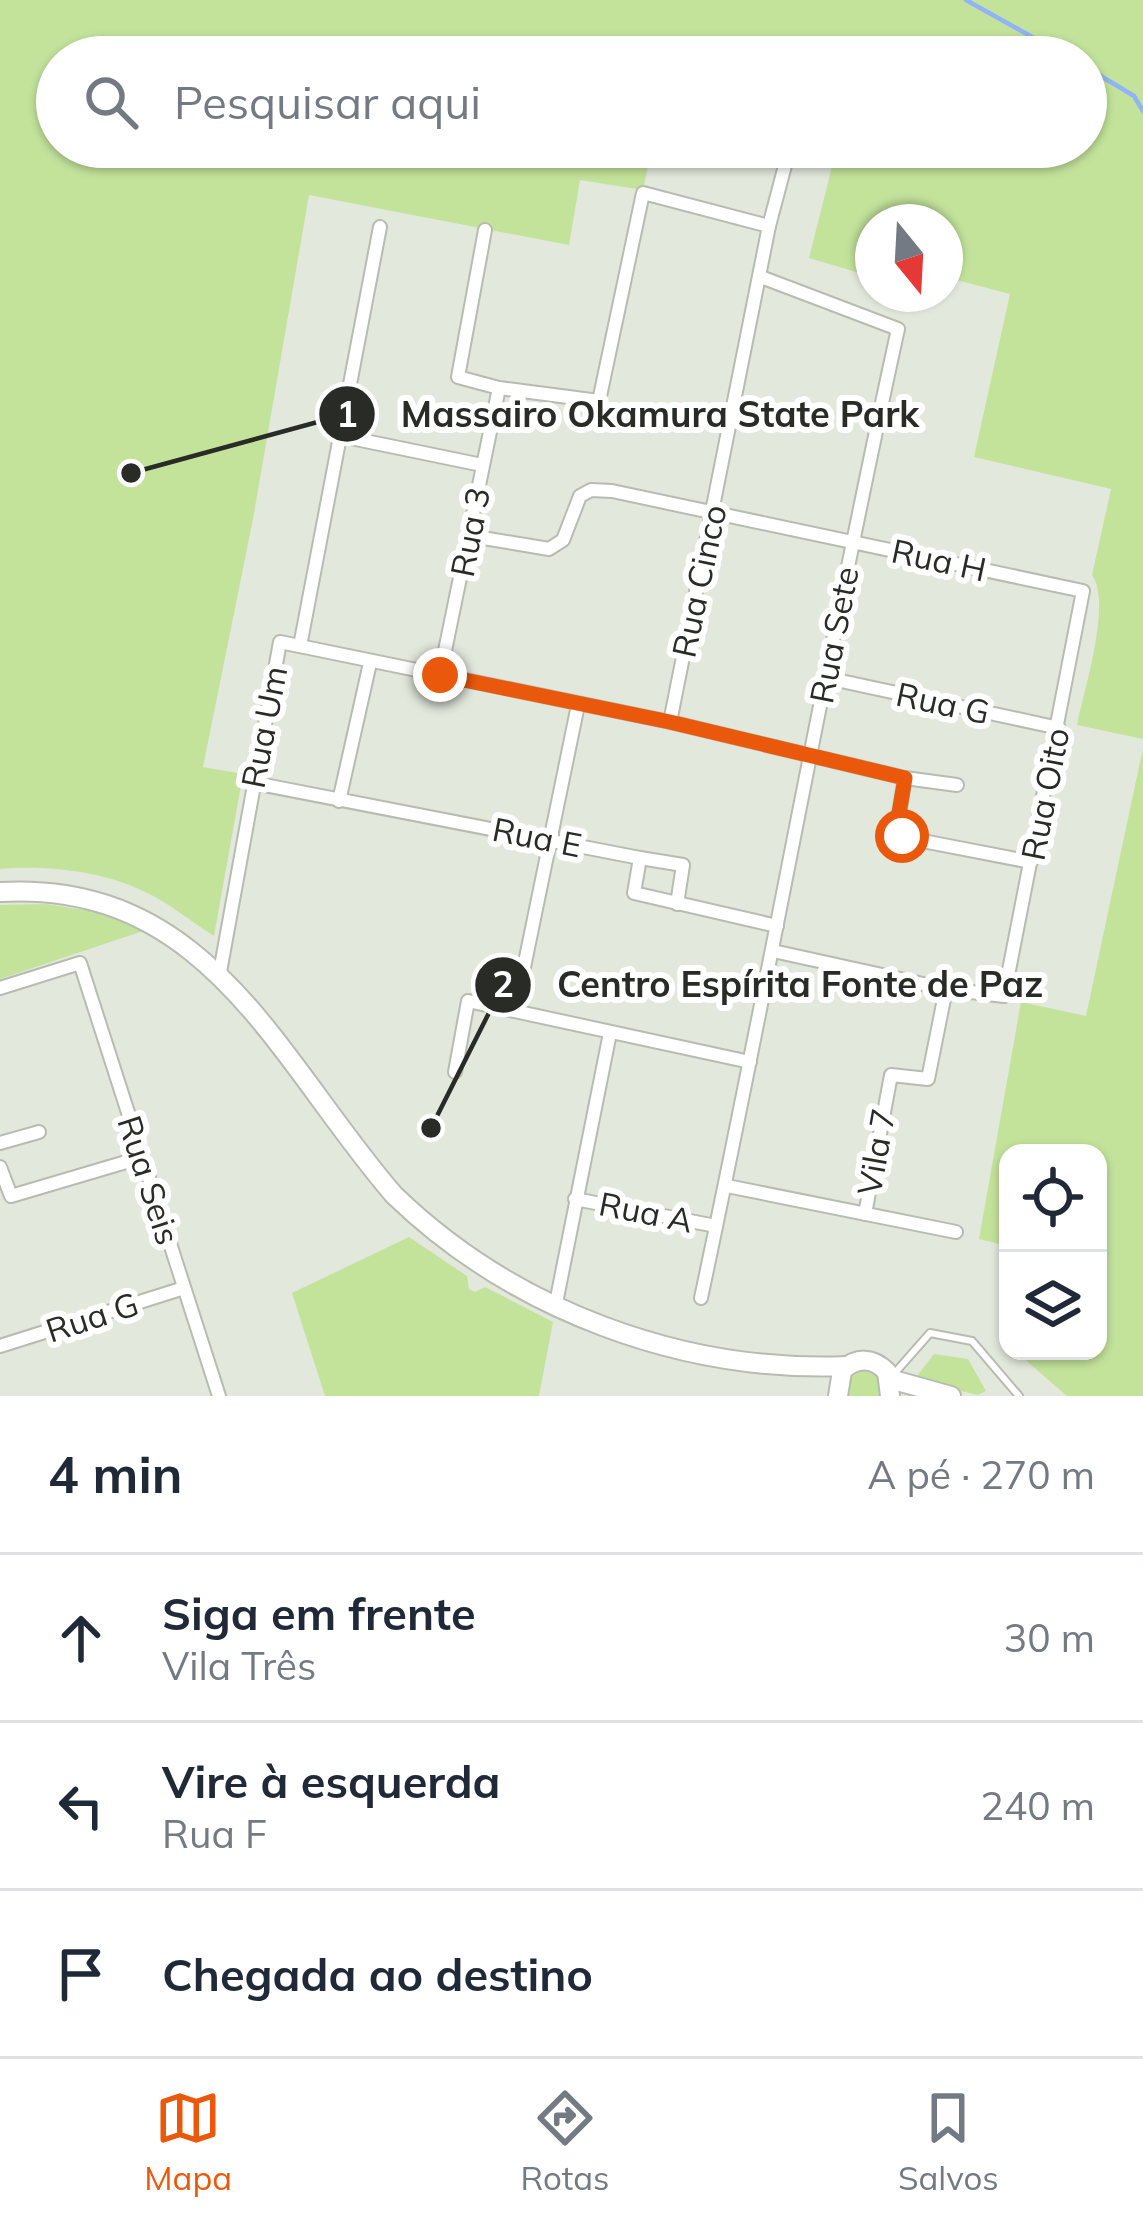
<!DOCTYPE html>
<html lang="pt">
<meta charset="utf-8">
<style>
:root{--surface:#fff;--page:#f2f2f3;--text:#1f2937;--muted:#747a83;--line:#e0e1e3;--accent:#ea580c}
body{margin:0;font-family:Mulish,sans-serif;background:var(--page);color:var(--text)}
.controls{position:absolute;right:36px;bottom:36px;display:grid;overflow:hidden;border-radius:24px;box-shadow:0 3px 9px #0004}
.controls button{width:108px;height:108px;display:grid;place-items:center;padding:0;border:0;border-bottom:3px solid var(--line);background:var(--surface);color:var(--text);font:60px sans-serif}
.compass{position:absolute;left:855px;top:204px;width:108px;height:108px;border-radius:50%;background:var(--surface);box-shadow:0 3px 9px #0004;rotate:162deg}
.stop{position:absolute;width:36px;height:36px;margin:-27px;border:9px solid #ea580c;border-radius:50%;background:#fff}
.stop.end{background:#ea580c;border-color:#fff;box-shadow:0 3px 12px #0008}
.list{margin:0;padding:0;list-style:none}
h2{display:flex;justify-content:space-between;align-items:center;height:156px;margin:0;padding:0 48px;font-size:51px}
h2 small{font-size:39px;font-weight:400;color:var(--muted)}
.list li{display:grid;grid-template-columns:78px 1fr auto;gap:36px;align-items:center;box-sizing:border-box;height:168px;padding:0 48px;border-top:3px solid var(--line)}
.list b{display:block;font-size:45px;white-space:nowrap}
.list p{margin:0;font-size:39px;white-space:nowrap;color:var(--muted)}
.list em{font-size:39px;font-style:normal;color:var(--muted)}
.icon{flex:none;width:66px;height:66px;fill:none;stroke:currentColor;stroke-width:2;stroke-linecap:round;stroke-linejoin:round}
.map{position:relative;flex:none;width:1143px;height:1396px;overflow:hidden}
.search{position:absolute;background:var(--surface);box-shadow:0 3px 9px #0004;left:36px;right:36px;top:36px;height:132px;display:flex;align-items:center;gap:30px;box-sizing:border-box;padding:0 42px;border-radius:66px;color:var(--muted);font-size:45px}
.sheet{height:660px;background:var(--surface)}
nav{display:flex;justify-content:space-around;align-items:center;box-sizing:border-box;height:168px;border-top:3px solid var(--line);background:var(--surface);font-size:33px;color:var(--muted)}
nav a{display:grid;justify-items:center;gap:6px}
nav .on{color:var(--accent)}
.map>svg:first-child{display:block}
.green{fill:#c3e39b}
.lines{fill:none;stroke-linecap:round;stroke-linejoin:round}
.stream{stroke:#91b4f8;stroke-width:4.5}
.service-casing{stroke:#b7bcb1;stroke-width:10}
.minor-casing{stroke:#b7bcb1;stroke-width:16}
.secondary-casing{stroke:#b7bcb1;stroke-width:22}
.service{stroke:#fff;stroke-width:6}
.minor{stroke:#fff;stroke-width:12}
.secondary{stroke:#fff;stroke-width:18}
.route{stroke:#ea580c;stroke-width:15}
.labels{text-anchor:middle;stroke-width:12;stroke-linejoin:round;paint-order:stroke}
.street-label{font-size:33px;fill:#282b26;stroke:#fff}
.leader{fill:none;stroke:#282b26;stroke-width:4.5}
.callout-dot{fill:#282b26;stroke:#fff;stroke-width:4.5}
.mark-label{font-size:36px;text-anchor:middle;font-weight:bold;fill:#fff}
.callout-label{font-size:36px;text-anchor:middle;font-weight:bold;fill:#282b26;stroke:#fff;stroke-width:12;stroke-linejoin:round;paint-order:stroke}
</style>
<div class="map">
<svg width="1143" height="1396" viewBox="0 0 1143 1396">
<rect width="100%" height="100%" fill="#e2e8dc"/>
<g class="green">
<path d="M0,0H1143V739L1077,725C1084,690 1112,603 1092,575L1111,489L974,457L1010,294L945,277V222H873V277L809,258L837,147H1086V57H57V147H652L643,190L580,180L569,245L309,195L253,519L203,767L243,774L214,936C190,921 167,901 141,890C101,871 44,865 0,869Z"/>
<polygon points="1143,748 1143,1396 1067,1396 1015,1351 1098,1351 1098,1153 1008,1153 1008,1246 979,1239 1021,1002 1086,1016"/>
<polygon points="46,904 91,911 146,930 0,979 0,905"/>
<polygon points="409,1237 467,1276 469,1289 475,1292 485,1287 553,1322 539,1396 325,1396 292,1293"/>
<polygon points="934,1354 968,1359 986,1391 978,1395 914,1380"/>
<polygon points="864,1370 880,1378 883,1396 846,1396 847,1379"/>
</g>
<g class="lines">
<g class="stream">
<polyline points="966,0 1068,57"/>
<polyline points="1086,67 1134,96 1143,111"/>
</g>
<defs>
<polyline id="service" points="893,1375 930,1333 972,1341 1019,1396"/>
<g id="minor">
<polyline points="485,230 458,377 499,388 599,401 643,193 769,226"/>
<polyline points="341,436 482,465"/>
<polyline points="471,536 549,549 563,540 580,496 591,490 612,491 1083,591 1004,996 946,989 773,951"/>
<polyline points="300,646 380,227"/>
<polyline points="440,675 499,388"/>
<polyline points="827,678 1059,728"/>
<polyline points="670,722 769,226 787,158"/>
<polyline points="905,778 897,825 902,837 1031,862"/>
<polyline points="254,783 640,858 634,893 777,926"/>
<polyline points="339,801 370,663"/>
<polyline points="640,858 683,865 677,904"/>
<polyline points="220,972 280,642 670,722 905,778 957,785"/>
<polyline points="0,988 80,963 219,1396"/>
<polyline points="515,1011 578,705"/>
<polyline points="455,1072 468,1001 750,1062"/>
<polyline points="0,1143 39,1132"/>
<polyline points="0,1167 11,1196 143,1157"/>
<polyline points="727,1186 956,1232"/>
<polyline points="575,1199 716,1226"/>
<polyline points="865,1214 891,1075 928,1079 946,989"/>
<path d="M701,1298C770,975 827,651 898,329L761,277"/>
<polyline points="555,1308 610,1033"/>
<polyline points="0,1346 184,1288"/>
</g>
<g id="secondary">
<path d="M0,892C209,880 278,1061 394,1195C513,1310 682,1373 847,1366"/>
<polyline points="890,1379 951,1396"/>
<path d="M838,1396L842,1371C856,1357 873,1357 887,1372L890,1396"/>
</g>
</defs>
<use href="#service" class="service-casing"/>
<use href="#minor" class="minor-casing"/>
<use href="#secondary" class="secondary-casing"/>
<use href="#service" class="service"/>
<use href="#minor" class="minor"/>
<use href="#secondary" class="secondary"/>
</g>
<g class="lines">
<polyline class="route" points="440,675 670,722 905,778 897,825 902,836"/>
</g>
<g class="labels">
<g class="street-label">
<text transform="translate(470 532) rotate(-79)" y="12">Rua 3</text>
<text transform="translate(939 560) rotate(12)" y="12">Rua H</text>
<text transform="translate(699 581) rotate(-78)" y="12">Rua Cinco</text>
<text transform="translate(834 635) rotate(-79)" y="12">Rua Sete</text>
<text transform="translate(943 703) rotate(12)" y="12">Rua G</text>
<text transform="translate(264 727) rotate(-79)" y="12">Rua Um</text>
<text transform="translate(1045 794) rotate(-79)" y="12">Rua Oito</text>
<text transform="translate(537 837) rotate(11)" y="12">Rua E</text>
<text transform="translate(876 1152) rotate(-80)" y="12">Vila 7</text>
<text transform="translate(149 1180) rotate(72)" y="12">Rua Seis</text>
<text transform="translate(646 1212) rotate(11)" y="12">Rua A</text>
<text transform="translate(92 1317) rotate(-18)" y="12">Rua G</text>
</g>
</g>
<path class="leader" d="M131 473L347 414M431 1128L503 985"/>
<g class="callout-dot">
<circle cx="131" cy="473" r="12"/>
<circle cx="431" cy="1128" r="12"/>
<circle cx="347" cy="414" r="30"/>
<circle cx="503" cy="985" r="30"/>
</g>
<g class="mark-label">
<text x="347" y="427">1</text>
<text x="503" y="997">2</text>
</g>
<g class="callout-label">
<text x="660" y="427">Massairo Okamura State Park</text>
<text x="800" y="997">Centro Espírita Fonte de Paz</text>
</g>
</svg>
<div class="controls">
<button><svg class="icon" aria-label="locate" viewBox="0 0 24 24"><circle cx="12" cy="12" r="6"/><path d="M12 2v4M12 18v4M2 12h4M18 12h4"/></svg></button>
<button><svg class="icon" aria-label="layers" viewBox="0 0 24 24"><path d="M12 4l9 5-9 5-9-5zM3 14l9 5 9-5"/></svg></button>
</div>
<svg class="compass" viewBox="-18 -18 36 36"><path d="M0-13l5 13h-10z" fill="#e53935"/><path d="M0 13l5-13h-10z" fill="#747a83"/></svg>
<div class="stop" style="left:902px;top:836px"></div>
<div class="stop end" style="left:440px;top:675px"></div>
<div class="search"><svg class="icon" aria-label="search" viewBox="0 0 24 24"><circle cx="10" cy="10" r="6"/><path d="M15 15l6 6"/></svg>Pesquisar aqui</div>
</div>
<section class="sheet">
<h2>4 min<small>A pé · 270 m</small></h2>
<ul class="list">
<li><svg class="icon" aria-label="ahead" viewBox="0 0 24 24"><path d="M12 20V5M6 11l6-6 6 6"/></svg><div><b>Siga em frente</b><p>Vila Três</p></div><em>30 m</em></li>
<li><svg class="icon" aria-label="left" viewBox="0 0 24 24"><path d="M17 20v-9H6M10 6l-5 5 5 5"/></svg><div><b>Vire à esquerda</b><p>Rua F</p></div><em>240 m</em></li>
<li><svg class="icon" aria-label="arrive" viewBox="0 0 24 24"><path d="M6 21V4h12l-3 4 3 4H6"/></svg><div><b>Chegada ao destino</b></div></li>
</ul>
</section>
<nav>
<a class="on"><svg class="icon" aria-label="map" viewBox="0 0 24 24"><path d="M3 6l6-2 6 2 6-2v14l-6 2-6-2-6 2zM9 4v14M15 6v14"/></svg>Mapa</a>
<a><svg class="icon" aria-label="directions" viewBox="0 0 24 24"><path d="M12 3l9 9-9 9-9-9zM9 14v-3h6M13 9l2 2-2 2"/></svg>Rotas</a>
<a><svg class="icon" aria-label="saved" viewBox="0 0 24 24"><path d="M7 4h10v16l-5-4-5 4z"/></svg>Salvos</a>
</nav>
